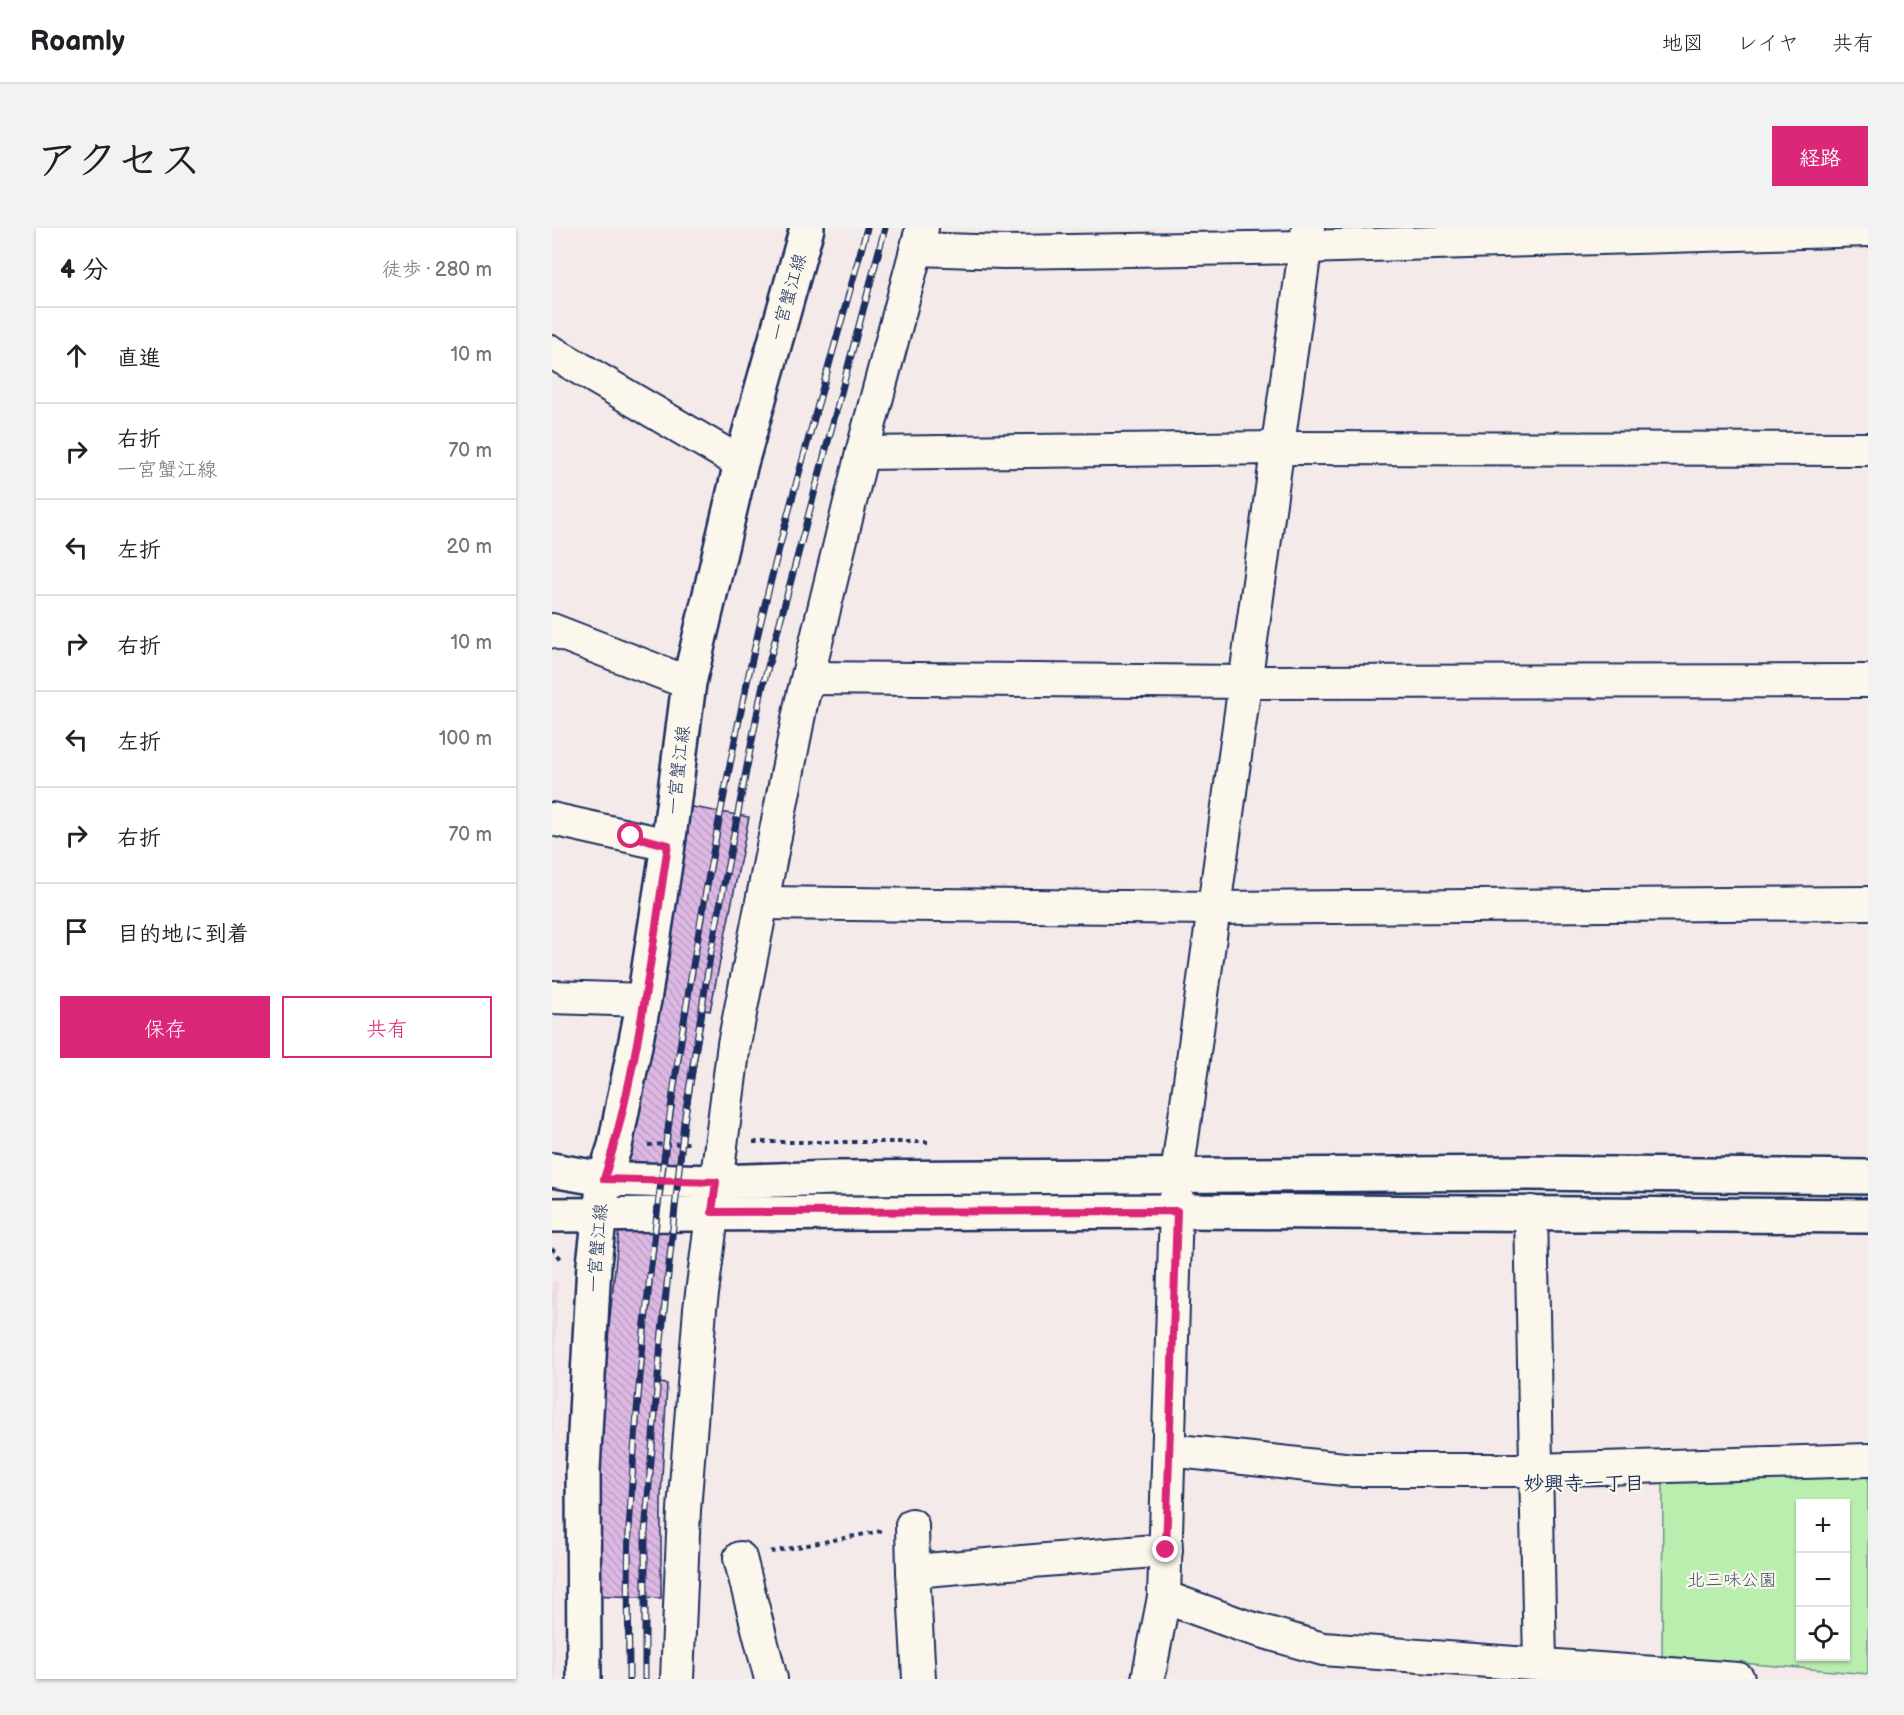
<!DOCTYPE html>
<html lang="ja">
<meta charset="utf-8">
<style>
:root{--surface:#fff;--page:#f2f2f2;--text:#202124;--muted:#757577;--line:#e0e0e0;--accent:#db2777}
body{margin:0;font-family:"Balsamiq Sans","Klee One",sans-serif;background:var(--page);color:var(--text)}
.controls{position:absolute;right:18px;bottom:18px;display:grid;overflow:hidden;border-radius:0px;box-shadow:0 2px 4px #0004}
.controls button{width:54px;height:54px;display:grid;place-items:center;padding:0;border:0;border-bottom:2px solid var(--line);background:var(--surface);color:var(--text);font:30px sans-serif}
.stop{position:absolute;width:18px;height:18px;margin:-14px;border:4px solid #db2777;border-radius:50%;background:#fff}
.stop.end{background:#db2777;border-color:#fff;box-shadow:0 2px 6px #0008}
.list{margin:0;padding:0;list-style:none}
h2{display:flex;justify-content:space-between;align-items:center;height:78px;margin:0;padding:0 24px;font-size:26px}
h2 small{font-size:20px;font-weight:400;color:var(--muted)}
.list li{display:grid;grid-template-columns:39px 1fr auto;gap:18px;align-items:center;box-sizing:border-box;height:96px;padding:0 24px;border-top:2px solid var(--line)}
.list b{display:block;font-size:22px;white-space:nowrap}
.list p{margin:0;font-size:20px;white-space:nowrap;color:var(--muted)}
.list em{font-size:20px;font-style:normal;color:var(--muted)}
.actions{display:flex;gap:12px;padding:18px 24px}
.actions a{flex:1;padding:14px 0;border:2px solid var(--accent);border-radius:0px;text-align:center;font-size:21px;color:var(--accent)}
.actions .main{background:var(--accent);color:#fff}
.icon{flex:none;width:33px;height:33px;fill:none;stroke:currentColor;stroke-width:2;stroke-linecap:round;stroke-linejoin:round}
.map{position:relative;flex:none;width:1316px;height:1451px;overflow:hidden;border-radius:0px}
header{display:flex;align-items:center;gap:36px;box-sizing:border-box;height:84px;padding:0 30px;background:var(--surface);border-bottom:2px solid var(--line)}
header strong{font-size:28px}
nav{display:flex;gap:33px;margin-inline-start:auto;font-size:21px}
.intro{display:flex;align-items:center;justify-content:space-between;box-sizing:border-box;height:144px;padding:0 36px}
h1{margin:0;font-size:42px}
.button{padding:15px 27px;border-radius:0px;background:var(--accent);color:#fff;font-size:21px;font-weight:700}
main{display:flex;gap:36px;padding:0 36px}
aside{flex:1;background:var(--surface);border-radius:0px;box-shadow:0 2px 4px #0004}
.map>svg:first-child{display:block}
.built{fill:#eedbe8}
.green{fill:#baeeaf;stroke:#6a8e86;stroke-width:1.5;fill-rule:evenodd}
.building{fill:url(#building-back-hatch);stroke:#1b2f5e;stroke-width:1.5}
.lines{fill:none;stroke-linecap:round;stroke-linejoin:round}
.minor-casing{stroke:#1b2f5e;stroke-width:36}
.tertiary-casing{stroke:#1b2f5e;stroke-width:38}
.primary-casing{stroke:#1b2f5e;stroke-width:38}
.path{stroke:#1b2f5e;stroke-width:4;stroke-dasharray:4.5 4.5;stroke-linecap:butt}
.minor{stroke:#fbf7ec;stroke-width:32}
.tertiary{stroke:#fbf7ec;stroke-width:33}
.primary{stroke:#fbf7ec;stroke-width:33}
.rail-casing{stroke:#1b2f5e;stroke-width:7}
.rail{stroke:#fbf7ec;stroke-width:4.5;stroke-dasharray:14;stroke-linecap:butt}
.route{stroke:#db2777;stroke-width:8}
.labels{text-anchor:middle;stroke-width:4.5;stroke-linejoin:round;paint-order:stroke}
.street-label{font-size:18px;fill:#1b2f5e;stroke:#fbf7ec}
.park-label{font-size:18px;fill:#3b556e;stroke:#fbf7ec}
.neighbourhood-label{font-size:20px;font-weight:bold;fill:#1b2f5e;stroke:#fbf7ec}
</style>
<header>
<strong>Roamly</strong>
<nav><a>地図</a><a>レイヤ</a><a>共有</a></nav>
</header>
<div class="intro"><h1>アクセス</h1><a class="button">経路</a></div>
<main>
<aside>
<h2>4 分<small>徒歩 · 280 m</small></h2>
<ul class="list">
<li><svg class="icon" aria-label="ahead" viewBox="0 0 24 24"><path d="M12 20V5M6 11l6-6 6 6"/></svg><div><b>直進</b></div><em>10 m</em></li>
<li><svg class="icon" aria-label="right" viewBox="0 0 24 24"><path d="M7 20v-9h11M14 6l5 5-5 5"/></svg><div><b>右折</b><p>一宮蟹江線</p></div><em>70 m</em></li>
<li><svg class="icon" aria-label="left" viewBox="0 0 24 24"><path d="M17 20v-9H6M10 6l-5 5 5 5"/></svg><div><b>左折</b></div><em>20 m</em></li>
<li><svg class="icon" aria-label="right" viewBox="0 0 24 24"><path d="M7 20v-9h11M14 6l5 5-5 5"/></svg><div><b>右折</b></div><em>10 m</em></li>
<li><svg class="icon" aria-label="left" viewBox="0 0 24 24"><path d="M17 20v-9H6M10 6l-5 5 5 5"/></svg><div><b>左折</b></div><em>100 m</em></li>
<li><svg class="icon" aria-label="right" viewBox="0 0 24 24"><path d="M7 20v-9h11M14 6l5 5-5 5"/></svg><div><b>右折</b></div><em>70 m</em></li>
<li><svg class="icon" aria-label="arrive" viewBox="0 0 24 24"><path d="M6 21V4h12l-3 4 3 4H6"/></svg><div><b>目的地に到着</b></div></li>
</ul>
<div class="actions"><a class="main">保存</a><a>共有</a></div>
</aside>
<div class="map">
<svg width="1316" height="1451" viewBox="0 0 1316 1451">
<defs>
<pattern id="building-back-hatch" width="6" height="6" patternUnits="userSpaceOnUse" patternTransform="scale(1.5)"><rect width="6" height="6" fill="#dcb8e3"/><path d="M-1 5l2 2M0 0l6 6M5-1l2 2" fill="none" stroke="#bc9ec5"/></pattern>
</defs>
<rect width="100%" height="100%" fill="#f5eaea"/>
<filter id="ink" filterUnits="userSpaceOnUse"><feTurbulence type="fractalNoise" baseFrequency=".0167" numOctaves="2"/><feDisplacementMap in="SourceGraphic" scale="12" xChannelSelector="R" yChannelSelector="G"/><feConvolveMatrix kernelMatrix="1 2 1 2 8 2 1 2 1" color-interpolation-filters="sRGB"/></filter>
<g filter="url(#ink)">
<g class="built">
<polygon points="6,1053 0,1218 0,1054"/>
<polygon points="0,1317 3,1451 0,1451"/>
</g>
<path class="green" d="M1316,1246V1446L1110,1428L1111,1252ZM1248,1276H1294V1428H1248Z"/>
<polygon class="building" points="129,577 197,589 158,783 153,782 122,968 108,1155 115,1156 109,1268 109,1370 39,1367 52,1148 75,922"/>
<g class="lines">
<defs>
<g id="minor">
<polyline points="365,21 451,24 753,19 1316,2"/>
<polyline points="0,124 189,235"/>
<polyline points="310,225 726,220 1316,221"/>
<polyline points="0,402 137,455"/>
<polyline points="256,450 694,454 1316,453"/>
<polyline points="0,591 116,617"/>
<polyline points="210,675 662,680 1316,675"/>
<polyline points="0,769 92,772"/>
<polyline points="979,984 988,1436"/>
<polyline points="617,1222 801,1242 982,1242 1316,1232"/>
<polyline points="360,1297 361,1343"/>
<polyline points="188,1330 219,1451"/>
<polyline points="612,1369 692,1398 771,1421 1186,1451"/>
<polyline points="125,1451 132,1282 148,1081 182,816 249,476 310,225 370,0"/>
<polyline points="367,1451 361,1343 614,1322"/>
<polyline points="596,1451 612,1369 625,947 756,0"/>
</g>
<g id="tertiary">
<polyline points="0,942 52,951 164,954 282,950 978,945 1316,949"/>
<polyline points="0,987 625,983 1316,988"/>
</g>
<polyline id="primary" points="32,1451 31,1242 42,1036 52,951 63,918 92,772 116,617 137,455 189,235 255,0"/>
</defs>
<use href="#minor" class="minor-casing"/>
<use href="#tertiary" class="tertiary-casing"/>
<use href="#primary" class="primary-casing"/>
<g class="path">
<polyline points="201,914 376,914"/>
<polyline points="96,917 139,915"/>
<polyline points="0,1020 10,1032"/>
<polyline points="219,1324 329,1303"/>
</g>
<use href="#minor" class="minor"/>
<use href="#tertiary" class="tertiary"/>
<use href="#primary" class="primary"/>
<defs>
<g id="rail">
<path d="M77,1451C77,1402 75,1352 77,1303C92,1019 135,737 194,459C227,305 274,152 315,0"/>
<polyline points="93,1451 93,1305 109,1113 132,894 158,729 210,461 333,0"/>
</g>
</defs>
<use href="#rail" class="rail-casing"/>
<use href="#rail" class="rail"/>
</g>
</g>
<g class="lines" filter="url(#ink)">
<path class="route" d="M79,608L116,617C99,728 86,843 52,951L164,954L160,984L625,983L614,1322"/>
</g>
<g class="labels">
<g class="street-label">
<text transform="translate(236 69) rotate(-74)" y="6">一宮蟹江線</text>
<text transform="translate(126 542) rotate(-83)" y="6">一宮蟹江線</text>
<text transform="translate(45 1020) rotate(-85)" y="6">一宮蟹江線</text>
</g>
<g class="park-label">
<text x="1180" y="1358">北三味公園</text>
</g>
<g class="neighbourhood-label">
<text x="1032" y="1262">妙興寺一丁目</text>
</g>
</g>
</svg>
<div class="controls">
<button>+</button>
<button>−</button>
<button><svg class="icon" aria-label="locate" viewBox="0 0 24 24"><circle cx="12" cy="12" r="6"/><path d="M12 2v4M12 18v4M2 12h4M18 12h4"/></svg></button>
</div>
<div class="stop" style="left:79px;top:608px"></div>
<div class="stop end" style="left:614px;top:1322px"></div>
</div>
</main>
